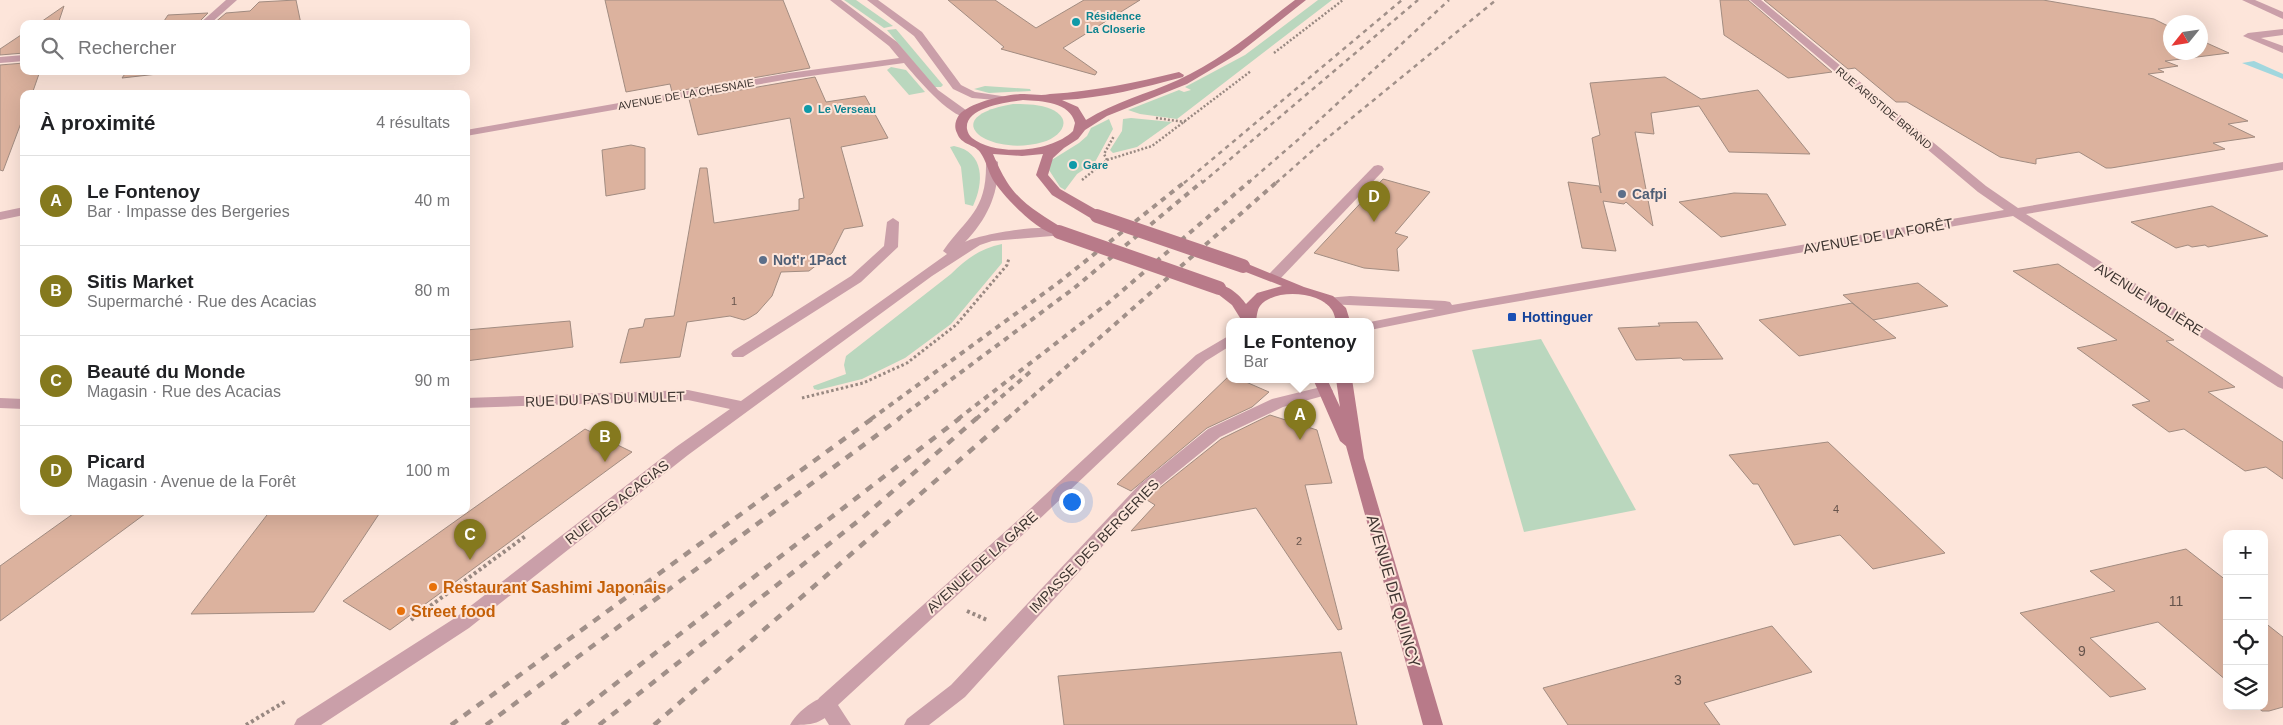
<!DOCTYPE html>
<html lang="fr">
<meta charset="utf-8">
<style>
:root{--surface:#fff;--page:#f2f2f2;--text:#202124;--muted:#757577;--line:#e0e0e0;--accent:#85791e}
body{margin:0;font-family:Helvetica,sans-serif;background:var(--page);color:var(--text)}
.controls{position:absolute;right:15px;bottom:15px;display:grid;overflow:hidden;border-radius:10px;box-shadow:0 5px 20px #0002}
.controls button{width:45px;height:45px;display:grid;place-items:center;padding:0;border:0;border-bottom:1px solid var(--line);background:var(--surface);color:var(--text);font:25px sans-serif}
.compass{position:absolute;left:2163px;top:15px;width:45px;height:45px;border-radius:50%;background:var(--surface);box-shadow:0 5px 20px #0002;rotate:240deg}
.you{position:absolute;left:1071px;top:501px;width:18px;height:18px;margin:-12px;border:4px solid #fff;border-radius:50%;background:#1a73e8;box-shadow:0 0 0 8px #1a73e833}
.badge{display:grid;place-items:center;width:32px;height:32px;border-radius:50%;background:var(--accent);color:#fff;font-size:16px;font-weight:700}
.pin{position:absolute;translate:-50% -41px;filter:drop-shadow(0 1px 2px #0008)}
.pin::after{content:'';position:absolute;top:26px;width:18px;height:15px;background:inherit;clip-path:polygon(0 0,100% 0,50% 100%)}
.popup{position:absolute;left:1226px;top:318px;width:148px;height:65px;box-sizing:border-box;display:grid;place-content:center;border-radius:10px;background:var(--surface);filter:drop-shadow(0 1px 4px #0005);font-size:16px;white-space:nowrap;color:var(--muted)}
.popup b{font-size:19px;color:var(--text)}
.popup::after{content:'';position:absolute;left:50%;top:100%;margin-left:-10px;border:10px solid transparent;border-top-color:var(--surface)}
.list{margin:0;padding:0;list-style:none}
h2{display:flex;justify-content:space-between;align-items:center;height:65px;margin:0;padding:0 20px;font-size:21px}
h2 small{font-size:16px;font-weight:400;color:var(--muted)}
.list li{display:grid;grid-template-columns:32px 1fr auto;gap:15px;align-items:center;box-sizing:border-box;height:90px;padding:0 20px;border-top:1px solid var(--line)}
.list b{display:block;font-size:19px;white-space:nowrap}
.list p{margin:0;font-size:16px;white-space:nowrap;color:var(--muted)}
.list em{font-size:16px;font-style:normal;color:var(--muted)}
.icon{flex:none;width:28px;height:28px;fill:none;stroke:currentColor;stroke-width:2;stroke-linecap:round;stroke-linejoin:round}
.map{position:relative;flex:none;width:2283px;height:725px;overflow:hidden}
.search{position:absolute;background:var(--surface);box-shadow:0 5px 20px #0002;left:20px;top:20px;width:450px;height:55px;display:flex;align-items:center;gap:12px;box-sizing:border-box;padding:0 18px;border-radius:10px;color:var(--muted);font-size:19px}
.panel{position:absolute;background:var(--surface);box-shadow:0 5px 20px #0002;left:20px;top:90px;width:450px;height:425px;border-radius:10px}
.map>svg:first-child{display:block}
.green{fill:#bad7be}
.water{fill:#a1d7de}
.building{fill:#dcb29e;stroke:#a28c81}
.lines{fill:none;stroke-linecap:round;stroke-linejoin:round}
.path-far2{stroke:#988881;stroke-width:2.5;stroke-dasharray:2 2;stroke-linecap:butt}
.path-far1{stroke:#988881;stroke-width:3;stroke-dasharray:2.5 2.5;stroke-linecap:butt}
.path{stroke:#988881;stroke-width:4;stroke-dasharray:3 3;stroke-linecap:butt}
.lane{fill:#ca9fa9;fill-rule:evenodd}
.street{fill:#ca9fa9;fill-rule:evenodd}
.secondary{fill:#b87a89;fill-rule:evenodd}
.rail-far2{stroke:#a19089;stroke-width:2.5;stroke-dasharray:4.5 4.5;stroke-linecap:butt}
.rail-far1{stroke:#a19089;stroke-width:4;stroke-dasharray:5.5 5.5;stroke-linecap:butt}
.rail{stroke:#a19089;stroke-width:4.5;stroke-dasharray:8 8;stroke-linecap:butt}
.secondary-bridge{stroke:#b87a89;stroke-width:14}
.culture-dot{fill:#0f9aa8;stroke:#fde5da;stroke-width:2}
.service-dot{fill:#5c6f8a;stroke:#fde5da;stroke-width:2}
.transit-dot{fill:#1a4fb4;stroke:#fde5da;stroke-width:2}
.food-dot{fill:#e8710a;stroke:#fde5da;stroke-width:2}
.labels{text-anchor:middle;stroke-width:4;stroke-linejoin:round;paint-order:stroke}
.far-culture-label{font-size:11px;font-weight:bold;fill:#0d838f;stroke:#fde5da;text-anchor:start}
.far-street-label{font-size:11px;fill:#3e3531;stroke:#fde5da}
.number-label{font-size:11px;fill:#66544c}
.service-label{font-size:14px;font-weight:bold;fill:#4e5e75;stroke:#fde5da;text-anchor:start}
.street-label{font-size:14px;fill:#3e3531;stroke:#fde5da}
.transit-label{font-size:14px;font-weight:bold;fill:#164399;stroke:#fde5da;text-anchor:start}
.near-number-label{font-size:14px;fill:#66544c}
.near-food-label{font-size:16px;font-weight:bold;fill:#c56008;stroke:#fde5da;text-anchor:start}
.near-street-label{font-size:16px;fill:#3e3531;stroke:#fde5da}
</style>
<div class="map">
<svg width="2283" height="725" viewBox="0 0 2283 725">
<rect width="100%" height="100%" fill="#fde5da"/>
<g class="green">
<polygon points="844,0 856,0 893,26 884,28"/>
<polygon points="1318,0 1332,0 1177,119 1140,114 1128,110 1179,90 1184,92 1191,90 1185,87 1245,55"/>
<polygon points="896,29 943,85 941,87 934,87 887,30"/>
<polygon points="891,67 906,70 925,92 909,95 887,70"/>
<polygon points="985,86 1030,89 1031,91 989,93 974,89"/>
<path d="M1013,104C1026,104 1039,104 1051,109C1075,120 1060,137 1043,142C988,158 934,117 1013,104Z"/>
<polygon points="1131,118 1172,122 1137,147 1113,153 1110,150 1122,131 1123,119"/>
<polygon points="1109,119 1113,129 1095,162 1077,174 1065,190 1060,187 1049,170 1050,161 1079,143 1087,136 1091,128"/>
<path d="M954,146C985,152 984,183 973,206L965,204L961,167L950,147Z"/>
<path d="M1002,244V263L951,324L905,358L862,379L818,390L814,389L813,386L846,374L844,365L846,356L951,274C966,259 981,248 1002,244Z"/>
<polygon points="1541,339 1636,510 1524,532 1472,350"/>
</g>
<polygon class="water" points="2254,61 2283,74 2283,79 2242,63"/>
<g class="building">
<polygon points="296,0 301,24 213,24 226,13 250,11 259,2"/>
<polygon points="605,0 783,0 810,68 672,92 670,84 626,92"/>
<polygon points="948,0 995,0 1036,28 1084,0 1140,0 1063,48 1097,72 1095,75 1001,49 1004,47"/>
<polygon points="1720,0 1748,0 1832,72 1788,78 1724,35"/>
<polygon points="1764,0 2043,0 2154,19 2170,27 2170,52 2200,52 2200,40 2229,53 2165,61 2178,66 2158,69 2164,72 2148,74 2248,121 2228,124 2255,137 2213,143 2225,149 2111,168 2106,168 2079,152 2036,159 2036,164 2000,157 1907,102 1896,102 1855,68 1848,69"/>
<polygon points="64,6 58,24 38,24"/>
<polygon points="208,13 197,24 162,24 168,15"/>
<polygon points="24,33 24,53 0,55 0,49"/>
<polygon points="24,63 24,71 40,71 32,94 24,94 24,115 3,171 0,170 0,65"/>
<polygon points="127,71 184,71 122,78"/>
<polygon points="815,77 826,102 865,96 888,138 841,147 863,226 844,229 832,253 809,271 781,272 772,296 757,313 749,318 744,320 730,316 687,322 680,357 620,363 629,329 643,327 645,319 674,316 700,168 707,168 714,223 799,210 799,199 804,198 790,118 698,135 689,99"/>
<polygon points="1665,77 1701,99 1758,90 1810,154 1729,152 1699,106 1651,113 1654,134 1635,132 1653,226 1626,202 1624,204 1603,201 1616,251 1582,248 1568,182 1599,186 1601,193 1592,138 1600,135 1590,83"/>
<polygon points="631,145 645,148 645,189 606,196 602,150"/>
<polygon points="1383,179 1430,192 1395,233 1408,237 1397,249 1399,271 1364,268 1314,253"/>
<polygon points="1734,193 1767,194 1786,225 1721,237 1679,202"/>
<polygon points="2212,206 2268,236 2208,247 2205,245 2192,247 2188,245 2176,248 2131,222"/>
<polygon points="2058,264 2174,340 2166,341 2235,387 2208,392 2283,442 2283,479 2266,467 2245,471 2184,429 2169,432 2132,405 2150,401 2077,348 2117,340 2013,271"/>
<polygon points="1918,283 1948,306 1873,320 1843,295"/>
<polygon points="1852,303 1896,338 1799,356 1759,320"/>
<polygon points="570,321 573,347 466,361 466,330"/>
<polygon points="1697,322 1723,359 1683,360 1681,358 1636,360 1618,328 1660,326 1658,323"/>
<polygon points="1230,375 1230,379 1239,379 1269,392 1252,407 1207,428 1131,491 1117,484"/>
<polygon points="1270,415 1317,430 1332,483 1305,485 1342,629 1338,630 1256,508 1131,531 1155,505 1147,500 1152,494 1221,439"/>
<polygon points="585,429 632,452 390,630 343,601"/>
<polygon points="1828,442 1945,553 1873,569 1840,535 1794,545 1758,484 1753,484 1729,455"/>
<polygon points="77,511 149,511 0,621 0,566"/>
<polygon points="270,511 381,511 314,612 191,614"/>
<polygon points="2186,549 2227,581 2227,681 2158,622 2090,638 2146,689 2110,697 2020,613 2115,591 2090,571"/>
<polygon points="2264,622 2283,637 2283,707 2269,711 2262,711 2256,706 2264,706"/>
<polygon points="1772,626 1812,672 1704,703 1720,725 1568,725 1543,688"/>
<polygon points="1341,652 1357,725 1064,725 1058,676"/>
</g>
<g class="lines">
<g class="path-far2">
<polyline points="1274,53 1343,0"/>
<polyline points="1156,118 1185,122"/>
<polyline points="1107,160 1104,154 1114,136"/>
<polyline points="1082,180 1107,160 1152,146 1251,71"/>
</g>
<polyline class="path-far1" points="802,398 863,383 907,363 956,325 1007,265 1009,258"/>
<g class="path">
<polyline points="967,611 987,620"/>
<polyline points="411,620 527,535"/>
<polyline points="246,725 286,701"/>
</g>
<g class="lane">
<polygon points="1378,165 1382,166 1384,169 1382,172 1279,280 1269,280 1267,277 1269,274 1374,166"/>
<polygon points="893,218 899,222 898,247 861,282 743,357 733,357 731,354 733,351 851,276 884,246 887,222"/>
<path d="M826,696L833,698L836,704C825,725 810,725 790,725C796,713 813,700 826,696Z"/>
</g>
<g class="street">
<polygon points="226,0 237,0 210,24 199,24"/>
<path d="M830,0H841L897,42L938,90L970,113L972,115L970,117C953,122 915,76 904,63L789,79L466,136V130L789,73L899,58L889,46Z"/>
<polygon points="867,0 878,0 922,32 961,85 975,92 1008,97 1009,99 1008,101 972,98 953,89 914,36"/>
<polygon points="1750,0 1761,0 1986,186 2018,208 2283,162 2283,170 2026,214 2283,377 2283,389 2278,387 2013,216 1474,309 1370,330 1370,322 1435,309 1326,304 1324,301 1326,298 1350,296 1445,301 1450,302 1452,305 2004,210 1978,192"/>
<polygon points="2242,0 2255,0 2283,12 2283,19"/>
<polygon points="2283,29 2283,35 2261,38 2283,46 2283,53 2243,36 2248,33"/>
<polygon points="24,55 24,61 0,63 0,57"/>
<path d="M992,158L998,162C999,194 987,219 965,242C979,234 1056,221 1065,232L1064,235L992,241L980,245L932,276L688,455L469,628L321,725H294L297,719L455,618L676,447L730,409L688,400L466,408V398L688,390L741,401L947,254L943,251C968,216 987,211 986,162Z"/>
<polygon points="24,207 24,215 0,220 0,212"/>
<polygon points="1230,335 1230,346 1206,361 1029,529 838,705 851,725 829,725 816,704 819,698 1017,521 1196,355"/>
<polygon points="1325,386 1330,388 1333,391 1330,394 1283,407 1220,437 1151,493 965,697 929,725 904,725 907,719 951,685 1139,485 1208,429 1272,399"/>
<polygon points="0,398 24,399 24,409 0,408"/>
</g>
<g class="secondary">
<path d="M1295,0H1306L1239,53L1187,84L1107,116L1085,130L1078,139L1064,148L1053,158L1048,175L1060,189L1102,213L1103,216L1102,219H1092L1052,195L1036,175L1043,154L1022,156L993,154C997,163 1001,173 1007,182C1020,203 1043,216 1064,229L1065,232L1064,235C1044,240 1003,196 993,180C988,171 986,160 980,152C974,144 961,145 957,133C954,127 955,121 959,115C970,102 1007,94 1024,94C1033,94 1041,96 1050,94C1097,91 1133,83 1179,72L1184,75L1183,77C1142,88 1104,98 1062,100L1078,107L1086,120C1114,102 1147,94 1178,80C1221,61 1258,28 1295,0ZM1023,100C1042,101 1070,102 1075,123L1073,131C1052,152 996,157 972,138C969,135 968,133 967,129C964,107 1008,102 1023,100Z"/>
<path d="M1243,262L1304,287L1333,296L1346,308L1350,321H1336C1335,318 1334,313 1332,310C1320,291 1274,288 1260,306C1257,310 1257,316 1256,321H1242L1232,305L1214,291L1212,288L1214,285C1225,282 1240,295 1246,304L1257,293L1282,286L1238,269L1236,266L1238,263Z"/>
<polygon points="1313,379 1327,379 1340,407 1336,379 1352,379 1364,458 1443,725 1423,725 1346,446 1340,441"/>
</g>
<g class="rail-far2">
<polyline points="1184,183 1402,0"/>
<polyline points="1202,183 1418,0"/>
<polyline points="1248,183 1300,138 1449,0"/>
<polyline points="1276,183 1320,144 1496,0"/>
</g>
<g class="rail-far1">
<polyline points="871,419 1058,283 1186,181"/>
<polyline points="898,419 1073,289 1203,181"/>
<polyline points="958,419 1108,303 1250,181"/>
<polyline points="976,419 1030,372"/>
<polyline points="1007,419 1278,181"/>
</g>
<g class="rail">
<polyline points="451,725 873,418"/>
<polyline points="486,725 900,418"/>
<polyline points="562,725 960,418"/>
<polyline points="599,725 862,518 977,418"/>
<polyline points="654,725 1008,418"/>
</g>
<g class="secondary-bridge">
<polyline points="1097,216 1243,266"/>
<polyline points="1059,232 1219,288"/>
</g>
</g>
<g class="culture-dot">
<circle cx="1076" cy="22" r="5"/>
<circle cx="808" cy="109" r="5"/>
<circle cx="1073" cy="165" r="5"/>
</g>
<g class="service-dot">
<circle cx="1622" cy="194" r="5"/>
<circle cx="763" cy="260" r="5"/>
</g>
<rect class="transit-dot" x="1507" y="312" width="10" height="10" rx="2.5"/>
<g class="food-dot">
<circle cx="433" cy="587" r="5"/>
<circle cx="401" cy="611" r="5"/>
</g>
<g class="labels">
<g class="far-culture-label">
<text x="1086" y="20">Résidence<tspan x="1086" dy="13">La Closerie</tspan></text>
<text x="818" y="113">Le Verseau</text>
<text x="1083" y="169">Gare</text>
</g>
<g class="far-street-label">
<text transform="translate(686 94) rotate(-10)" y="4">AVENUE DE LA CHESNAIE</text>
<text transform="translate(1884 108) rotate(40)" y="4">RUE ARISTIDE BRIAND</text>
</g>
<g class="number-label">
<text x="734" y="305">1</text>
<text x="1836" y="513">4</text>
<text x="1299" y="545">2</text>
</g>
<g class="service-label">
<text x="1632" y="199">Cafpi</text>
<text x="773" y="265">Not'r 1Pact</text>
</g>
<g class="street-label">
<text transform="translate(1878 236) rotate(-10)" y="5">AVENUE DE LA FORÊT</text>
<text transform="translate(2149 299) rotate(32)" y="5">AVENUE MOLIÈRE</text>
<text transform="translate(605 399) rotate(-2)" y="5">RUE DU PAS DU MULET</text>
<text transform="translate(617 502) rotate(-38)" y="5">RUE DES ACACIAS</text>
<text transform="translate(1094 546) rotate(-46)" y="5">IMPASSE DES BERGERIES</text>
<text transform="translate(982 562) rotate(-42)" y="5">AVENUE DE LA GARE</text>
</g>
<g class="transit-label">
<text x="1522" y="322">Hottinguer</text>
</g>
<g class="near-number-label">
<text x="2176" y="606">11</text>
<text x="2082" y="656">9</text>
<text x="1678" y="685">3</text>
</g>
<g class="near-food-label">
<text x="443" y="593">Restaurant Sashimi Japonais</text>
<text x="411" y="617">Street food</text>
</g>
<g class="near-street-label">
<text transform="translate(1394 591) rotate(74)" y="6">AVENUE DE QUINCY</text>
</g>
</g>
</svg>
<div class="controls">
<button>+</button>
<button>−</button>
<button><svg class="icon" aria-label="locate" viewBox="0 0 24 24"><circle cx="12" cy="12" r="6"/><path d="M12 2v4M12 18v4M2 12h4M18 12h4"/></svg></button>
<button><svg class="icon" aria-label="layers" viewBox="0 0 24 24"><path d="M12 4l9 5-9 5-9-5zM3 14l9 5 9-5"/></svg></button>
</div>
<svg class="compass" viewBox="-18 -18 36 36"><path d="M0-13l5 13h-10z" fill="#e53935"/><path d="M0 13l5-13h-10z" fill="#757577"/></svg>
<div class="you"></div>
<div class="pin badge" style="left:1300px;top:440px">A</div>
<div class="popup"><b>Le Fontenoy</b>Bar</div>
<div class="pin badge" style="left:605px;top:462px">B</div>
<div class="pin badge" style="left:470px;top:560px">C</div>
<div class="pin badge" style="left:1374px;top:222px">D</div>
<div class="search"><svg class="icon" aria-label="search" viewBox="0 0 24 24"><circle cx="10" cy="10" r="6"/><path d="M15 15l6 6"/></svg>Rechercher</div>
<section class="panel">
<h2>À proximité<small>4 résultats</small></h2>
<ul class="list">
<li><span class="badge">A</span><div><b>Le Fontenoy</b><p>Bar · Impasse des Bergeries</p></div><em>40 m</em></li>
<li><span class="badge">B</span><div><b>Sitis Market</b><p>Supermarché · Rue des Acacias</p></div><em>80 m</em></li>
<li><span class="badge">C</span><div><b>Beauté du Monde</b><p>Magasin · Rue des Acacias</p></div><em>90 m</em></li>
<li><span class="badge">D</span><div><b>Picard</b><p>Magasin · Avenue de la Forêt</p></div><em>100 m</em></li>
</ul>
</section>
</div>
